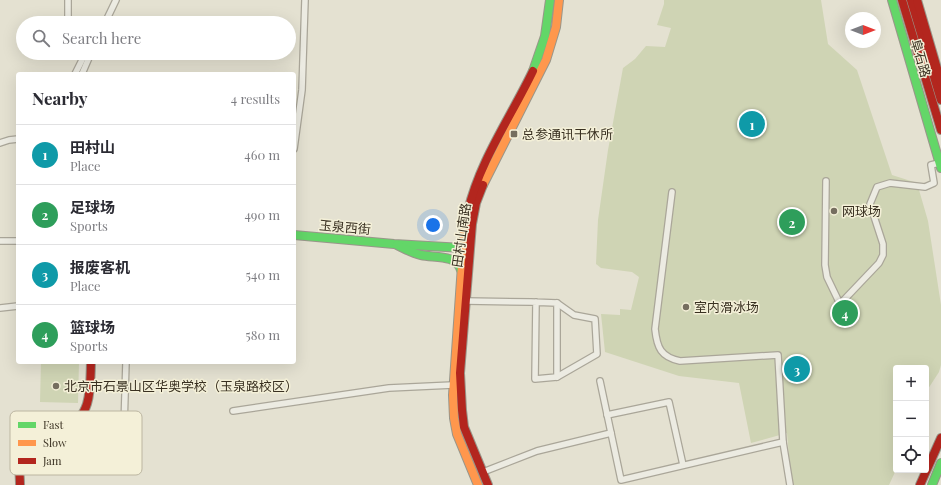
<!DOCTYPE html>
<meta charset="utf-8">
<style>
:root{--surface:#fff;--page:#f7f7f7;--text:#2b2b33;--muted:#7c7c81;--line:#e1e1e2;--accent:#ea580c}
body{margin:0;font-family:"Playfair Display","Noto Sans SC",serif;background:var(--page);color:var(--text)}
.controls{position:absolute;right:12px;bottom:12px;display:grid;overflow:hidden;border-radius:4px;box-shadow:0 4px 16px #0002}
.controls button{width:36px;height:36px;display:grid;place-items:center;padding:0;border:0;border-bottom:1px solid var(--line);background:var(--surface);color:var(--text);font:20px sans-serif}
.compass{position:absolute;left:845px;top:12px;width:36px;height:36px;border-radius:50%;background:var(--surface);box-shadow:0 4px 16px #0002;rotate:90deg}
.you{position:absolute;left:433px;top:225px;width:14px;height:14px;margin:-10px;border:3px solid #fff;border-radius:50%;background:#1a73e8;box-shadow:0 0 0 6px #1a73e833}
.badge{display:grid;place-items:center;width:26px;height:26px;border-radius:50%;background:var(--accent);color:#fff;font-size:13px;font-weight:700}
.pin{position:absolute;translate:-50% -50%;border:2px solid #fff;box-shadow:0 1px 4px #0006}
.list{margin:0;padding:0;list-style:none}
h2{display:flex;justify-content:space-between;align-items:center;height:52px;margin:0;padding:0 16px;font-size:17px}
h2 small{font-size:13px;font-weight:400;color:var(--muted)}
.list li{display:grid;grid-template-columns:26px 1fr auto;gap:12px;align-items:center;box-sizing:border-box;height:60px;padding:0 16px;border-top:1px solid var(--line)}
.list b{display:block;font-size:15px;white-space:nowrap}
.list p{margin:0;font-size:13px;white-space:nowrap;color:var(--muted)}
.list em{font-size:13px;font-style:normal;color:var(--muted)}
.icon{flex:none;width:22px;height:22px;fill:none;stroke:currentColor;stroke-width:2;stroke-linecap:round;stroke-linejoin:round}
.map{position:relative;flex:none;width:941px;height:485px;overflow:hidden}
.search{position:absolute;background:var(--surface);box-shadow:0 4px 16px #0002;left:16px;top:16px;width:280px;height:44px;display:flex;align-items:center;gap:10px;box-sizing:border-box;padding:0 14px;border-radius:22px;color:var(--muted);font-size:15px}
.panel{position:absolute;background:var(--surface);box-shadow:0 4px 16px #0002;left:16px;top:72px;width:280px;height:292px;border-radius:4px}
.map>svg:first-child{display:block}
.green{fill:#cfd4b4}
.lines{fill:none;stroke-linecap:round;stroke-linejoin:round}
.street-casing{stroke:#aaa699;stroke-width:8}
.fast-casing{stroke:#99968a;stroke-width:10}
.slow-casing{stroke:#99968a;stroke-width:10}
.jam-casing{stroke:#99968a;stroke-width:10}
.street{stroke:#ecebe2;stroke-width:5.5}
.fast{stroke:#63d668;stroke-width:8}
.slow{stroke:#ff974d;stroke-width:8}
.jam{stroke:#b3261e;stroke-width:8}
.poi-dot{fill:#756e5f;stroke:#f4f0d8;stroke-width:1.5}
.labels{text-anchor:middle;stroke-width:3;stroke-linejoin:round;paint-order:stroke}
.street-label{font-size:13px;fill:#393021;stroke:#f4f0d8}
.poi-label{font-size:13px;fill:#393021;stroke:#f4f0d8;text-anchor:start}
.key{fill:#f4f0d8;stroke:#bcb6a1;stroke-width:1}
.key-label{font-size:11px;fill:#393021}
</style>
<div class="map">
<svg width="941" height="485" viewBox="0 0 941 485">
<rect width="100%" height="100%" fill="#e4e1d1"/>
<g class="green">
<polygon points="664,0 821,0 828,44 857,70 892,175 917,183 928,221 941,305 941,365 939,372 926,392 926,368 896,368 896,470 889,485 793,485 790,468 787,433 751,443 739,383 679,376 605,352 601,314 620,315 620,309 631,310 639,277 632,272 601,268 596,264 598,220 608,150 623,68 635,59 646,46 665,47 671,28 657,25 664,4"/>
<polygon points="41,362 79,362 78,403 40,402"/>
</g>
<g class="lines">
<defs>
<g id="street">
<polyline points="68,0 68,23"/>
<polyline points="105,23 116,0"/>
<polyline points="75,74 83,58 85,53"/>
<polyline points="82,74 91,53"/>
<polyline points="0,143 9,140 18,139"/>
<polyline points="294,149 302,90 305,0"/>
<polyline points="826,181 825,265 827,277 840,304 879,263 883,255 883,244 870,204 877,187 890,183 925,187 934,183 931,165 939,163"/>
<path d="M672,192L655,329C657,348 661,357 680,361L778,355L783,442L790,485"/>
<polyline points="0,241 18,241"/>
<polyline points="466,301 531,302 557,303 557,377 535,379 536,302"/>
<polyline points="0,308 18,306"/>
<polyline points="557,377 597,354 595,319 574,315 557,303"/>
<polyline points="600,381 621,480 783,442"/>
<polyline points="233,411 389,388 453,385"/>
<polyline points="607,415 669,402 683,465"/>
<polyline points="124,427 126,362"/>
<polyline points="483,472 537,451 611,433"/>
</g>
<g id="fast">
<polyline points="892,0 941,168"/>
<polyline points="533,71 545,36 550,0"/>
<polyline points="294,235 394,244 463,248"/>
<path d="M397,245C405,249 412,253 421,255C434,258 456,254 461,270"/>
<polyline points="932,485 941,463"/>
</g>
<g id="slow">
<polyline points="483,185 546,60 556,27 559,0"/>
<polyline points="468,211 465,222 453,395 454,418 457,434 478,485"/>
</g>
<g id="jam">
<polyline points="902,0 941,130"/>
<polyline points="911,0 941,100"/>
<polyline points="917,0 941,82"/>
<polyline points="483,185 476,203 472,224 460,373 462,410 464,427 488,485"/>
<path d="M468,211C480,160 511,117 533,71"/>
<path d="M20,485C20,471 16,450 24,437C27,431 33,429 39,428C48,426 58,428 66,425C93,419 90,383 91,362"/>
<polyline points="920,485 941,438"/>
</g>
</defs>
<use href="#street" class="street-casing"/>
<use href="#fast" class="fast-casing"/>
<use href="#slow" class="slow-casing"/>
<use href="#jam" class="jam-casing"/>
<use href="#street" class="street"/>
<use href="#fast" class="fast"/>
<use href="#slow" class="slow"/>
<use href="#jam" class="jam"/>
</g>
<g class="poi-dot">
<rect x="510" y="130" width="8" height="8" rx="2"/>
<circle cx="834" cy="211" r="4"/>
<circle cx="686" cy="307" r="4"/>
<circle cx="56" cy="386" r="4"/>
</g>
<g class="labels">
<g class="street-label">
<text transform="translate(921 58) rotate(74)" y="5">阜石路</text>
<text transform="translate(345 227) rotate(5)" y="5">玉泉西街</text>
<text transform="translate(461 235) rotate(-82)" y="5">田村山南路</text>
</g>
<g class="poi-label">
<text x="522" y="139">总参通讯干休所</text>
<text x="842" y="216">网球场</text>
<text x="694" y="312">室内滑冰场</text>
<text x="64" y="391">北京市石景山区华奥学校（玉泉路校区）</text>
</g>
</g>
<rect x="10" y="411" width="132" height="64" rx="6" class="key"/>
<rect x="18" y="422" width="18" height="6" fill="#63d668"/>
<rect x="18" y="440" width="18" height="6" fill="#ff974d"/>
<rect x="18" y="458" width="18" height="6" fill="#b3261e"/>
<g class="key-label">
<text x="43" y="429">Fast</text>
<text x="43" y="447">Slow</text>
<text x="43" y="465">Jam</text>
</g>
</svg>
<div class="controls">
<button>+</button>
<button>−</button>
<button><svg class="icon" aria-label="locate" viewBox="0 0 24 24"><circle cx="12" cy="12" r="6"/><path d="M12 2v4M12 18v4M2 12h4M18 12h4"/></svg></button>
</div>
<svg class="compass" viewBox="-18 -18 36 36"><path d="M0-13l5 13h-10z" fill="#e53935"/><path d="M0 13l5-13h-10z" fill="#7c7c81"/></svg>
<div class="you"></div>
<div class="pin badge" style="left:752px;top:124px;background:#0f9aa8">1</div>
<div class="pin badge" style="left:792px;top:222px;background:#2e9e5b">2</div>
<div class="pin badge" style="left:797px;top:369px;background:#0f9aa8">3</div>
<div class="pin badge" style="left:845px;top:313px;background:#2e9e5b">4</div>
<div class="search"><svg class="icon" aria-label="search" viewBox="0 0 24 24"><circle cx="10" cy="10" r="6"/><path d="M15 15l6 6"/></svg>Search here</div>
<section class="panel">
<h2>Nearby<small>4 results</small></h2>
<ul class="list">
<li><span class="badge" style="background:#0f9aa8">1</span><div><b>田村山</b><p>Place</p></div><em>460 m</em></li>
<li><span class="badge" style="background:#2e9e5b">2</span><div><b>足球场</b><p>Sports</p></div><em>490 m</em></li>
<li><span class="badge" style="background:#0f9aa8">3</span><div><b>报废客机</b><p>Place</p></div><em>540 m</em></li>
<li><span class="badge" style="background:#2e9e5b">4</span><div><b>篮球场</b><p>Sports</p></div><em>580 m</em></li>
</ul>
</section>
</div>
